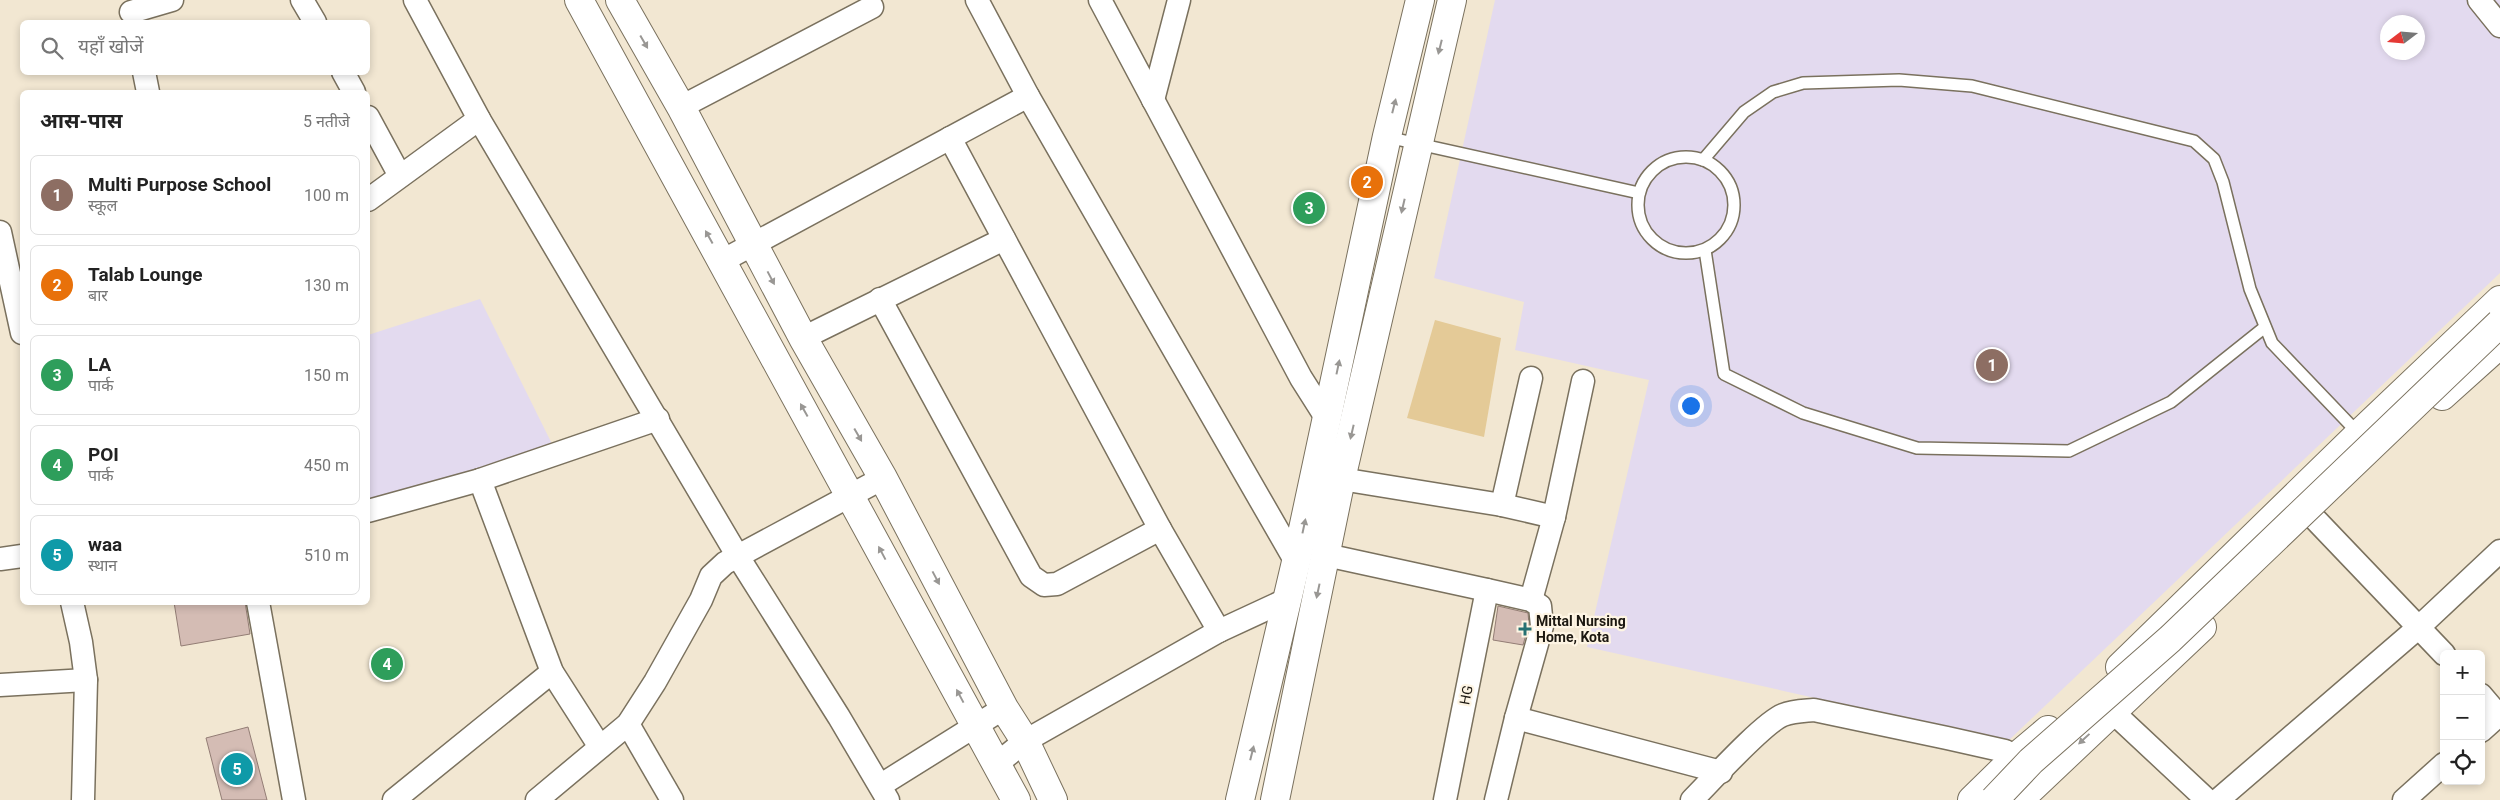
<!DOCTYPE html>
<html lang="hi">
<meta charset="utf-8">
<style>
:root{--surface:#fff;--page:#f2f2f2;--text:#222;--muted:#767676;--line:#e0e0e0;--accent:#b45309}
body{margin:0;font-family:Roboto,"Noto Sans Devanagari",sans-serif;background:var(--page);color:var(--text)}
.controls{position:absolute;right:15px;bottom:15px;display:grid;overflow:hidden;border-radius:8px;box-shadow:0 2px 8px #0003}
.controls button{width:45px;height:45px;display:grid;place-items:center;padding:0;border:0;border-bottom:1px solid var(--line);background:var(--surface);color:var(--text);font:25px sans-serif}
.compass{position:absolute;left:2380px;top:15px;width:45px;height:45px;border-radius:50%;background:var(--surface);box-shadow:0 2px 8px #0003;rotate:254deg}
.you{position:absolute;left:1690px;top:405px;width:18px;height:18px;margin:-12px;border:4px solid #fff;border-radius:50%;background:#1a73e8;box-shadow:0 0 0 8px #1a73e833}
.badge{display:grid;place-items:center;width:32px;height:32px;border-radius:50%;background:var(--accent);color:#fff;font-size:16px;font-weight:700}
.pin{position:absolute;translate:-50% -50%;border:2px solid #fff;box-shadow:0 1px 5px #0006}
.list{margin:0;padding:0;list-style:none}
h2{display:flex;justify-content:space-between;align-items:center;height:65px;margin:0;padding:0 20px;font-size:21px}
h2 small{font-size:16px;font-weight:400;color:var(--muted)}
.list li{display:grid;grid-template-columns:32px 1fr auto;gap:15px;align-items:center;box-sizing:border-box;height:80px;margin:0 10px 10px;padding:0 10px;border:1px solid var(--line);border-radius:8px}
.list b{display:block;font-size:19px;white-space:nowrap}
.list p{margin:0;font-size:16px;white-space:nowrap;color:var(--muted)}
.list em{font-size:16px;font-style:normal;color:var(--muted)}
.icon{flex:none;width:28px;height:28px;fill:none;stroke:currentColor;stroke-width:2;stroke-linecap:round;stroke-linejoin:round}
.map{position:relative;flex:none;width:2500px;height:800px;overflow:hidden}
.search{position:absolute;background:var(--surface);box-shadow:0 2px 8px #0003;left:20px;top:20px;width:350px;height:55px;display:flex;align-items:center;gap:12px;box-sizing:border-box;padding:0 18px;border-radius:8px;color:var(--muted);font-size:19px}
.panel{position:absolute;background:var(--surface);box-shadow:0 2px 8px #0003;left:20px;top:90px;width:350px;height:515px;border-radius:8px}
.map>svg:first-child{display:block}
.education{fill:#e3daef;fill-rule:evenodd}
.green{fill:#e4ca97}
.building{fill:#d4bcb4;stroke:#937d75}
.lines{fill:none;stroke-linecap:round;stroke-linejoin:round}
.service-casing{stroke:#7a715e;stroke-width:14}
.minor-casing{stroke:#7a715e;stroke-width:25}
.tertiary-casing{stroke:#7a715e;stroke-width:30}
.service{stroke:#fff;stroke-width:11}
.minor{stroke:#fff;stroke-width:22}
.tertiary{stroke:#fff;stroke-width:28}
.tertiary-bridge-casing{stroke:#7a715e;stroke-width:30;stroke-linecap:butt}
.tertiary-bridge{stroke:#fff;stroke-width:28}
.oneway{fill:#999794}
.poi-dot{fill:#267172;stroke:#fef5e4;stroke-width:2}
.labels{text-anchor:middle;stroke-width:4.5;stroke-linejoin:round;paint-order:stroke}
.poi-label{font-size:14px;font-weight:bold;fill:#1c1811;stroke:#fef5e4;text-anchor:start}
.street-label{font-size:14px;fill:#1c1811;stroke:#fef5e4}
</style>
<div class="map">
<svg width="2500" height="800" viewBox="0 0 2500 800">
<rect width="100%" height="100%" fill="#f2e7d2"/>
<g class="education">
<path d="M1495,0H2500V273L2008,741L1587,647L1649,380L1515,350L1524,302L1434,278ZM2388,22H2418V52H2388Z"/>
<polygon points="480,299 556,452 368,502 368,335"/>
</g>
<polygon class="green" points="1435,320 1501,338 1484,437 1407,418"/>
<g class="building">
<polygon points="174,602 245,602 250,634 181,646"/>
<polygon points="1498,606 1528,613 1529,624 1523,645 1493,640"/>
<polygon points="248,727 267,800 222,800 206,738"/>
</g>
<g class="lines">
<defs>
<g id="service">
<polyline points="1387,137 1639,193"/>
<circle cx="1686" cy="205" r="48"/>
<polyline points="1703,160 1744,112 1773,92 1803,83 1899,80 1972,86 2194,141 2214,159 2223,182 2250,289 2272,343 2359,434"/>
<polyline points="1705,250 1724,374 1803,413 1917,448 2069,451 2171,402 2265,327"/>
</g>
<g id="minor">
<polyline points="302,0 315,22"/>
<polyline points="415,0 479,119 737,555 839,717 888,800"/>
<polyline points="977,0 1028,96 1296,562"/>
<polyline points="1100,0 1301,378 1327,419"/>
<polyline points="2479,0 2500,26"/>
<polyline points="131,12 172,0"/>
<polyline points="144,72 148,92"/>
<polyline points="343,72 354,92"/>
<polyline points="1153,100 1179,0"/>
<polyline points="681,107 872,7"/>
<polyline points="368,117 400,176"/>
<polyline points="950,138 1160,529 1219,631"/>
<polyline points="368,200 479,119"/>
<polyline points="0,232 22,333"/>
<polyline points="722,261 1028,96"/>
<polyline points="880,299 1031,576 1044,585 1057,584 1160,529"/>
<polyline points="803,338 1004,239"/>
<polyline points="1341,479 1502,505 1554,517"/>
<polyline points="480,480 552,672 600,747"/>
<polyline points="1502,505 1531,378"/>
<polyline points="368,511 480,480 658,419"/>
<polyline points="2314,518 2444,654"/>
<polyline points="1326,555 1487,590 1531,600 1540,606 1542,626 1516,718 1496,800"/>
<polyline points="0,559 22,556"/>
<polyline points="1531,600 1554,517 1583,381"/>
<polyline points="72,602 81,642 86,680 83,800"/>
<polyline points="258,602 294,800"/>
<polyline points="0,685 86,680"/>
<polyline points="2481,695 2500,717"/>
<polyline points="2100,700 2207,800"/>
<polyline points="1516,718 1721,772"/>
<polyline points="628,724 672,800"/>
<polyline points="2481,731 2500,714"/>
<polyline points="998,763 1025,741 1219,631 1288,599"/>
<polyline points="881,785 1004,708"/>
<polyline points="394,800 552,672"/>
<polyline points="537,800 628,724 655,682 701,600 711,576 725,563 883,478"/>
<polyline points="1445,800 1487,590"/>
<path d="M1692,800C1710,782 1763,723 1783,715C1793,711 1804,711 1814,710L1947,738L2005,751L2016,757"/>
<polyline points="2218,800 2419,627 2500,551"/>
<polyline points="2404,800 2444,764"/>
</g>
<g id="tertiary">
<polyline points="579,0 1016,800"/>
<polyline points="620,0 681,107 803,338 883,478 1004,708 1025,741 1053,800"/>
<polyline points="2442,396 2500,344"/>
<polyline points="2120,667 2359,434 2500,300"/>
<polyline points="1240,800 1296,562 1387,136 1420,0"/>
<polyline points="1275,800 1341,479 1452,0"/>
<polyline points="1972,800 2016,757 2048,730"/>
<polyline points="2019,800 2202,627"/>
</g>
</defs>
<use href="#service" class="service-casing"/>
<use href="#minor" class="minor-casing"/>
<use href="#tertiary" class="tertiary-casing"/>
<use href="#service" class="service"/>
<use href="#minor" class="minor"/>
<use href="#tertiary" class="tertiary"/>
<defs>
<polyline id="tertiary-bridge" points="1994,800 2031,761 2170,639 2500,323"/>
</defs>
<use href="#tertiary-bridge" class="tertiary-bridge-casing"/>
<use href="#tertiary-bridge" class="tertiary-bridge"/>
</g>
<defs><path id="oneway-solid" d="M-6-.8H1V-3.2L6.5 0L1 3.2V.8H-6Z" transform="scale(1.25)"/></defs>
<g class="oneway">
<use href="#oneway-solid" transform="translate(644 42) rotate(60)"/>
<use href="#oneway-solid" transform="translate(1440 47) rotate(104)"/>
<use href="#oneway-solid" transform="translate(1394 106) rotate(-76)"/>
<use href="#oneway-solid" transform="translate(1403 206) rotate(103)"/>
<use href="#oneway-solid" transform="translate(709 237) rotate(-119)"/>
<use href="#oneway-solid" transform="translate(771 278) rotate(62)"/>
<use href="#oneway-solid" transform="translate(1338 367) rotate(-78)"/>
<use href="#oneway-solid" transform="translate(804 410) rotate(-119)"/>
<use href="#oneway-solid" transform="translate(1352 432) rotate(103)"/>
<use href="#oneway-solid" transform="translate(858 435) rotate(60)"/>
<use href="#oneway-solid" transform="translate(1304 526) rotate(-78)"/>
<use href="#oneway-solid" transform="translate(882 553) rotate(-118)"/>
<use href="#oneway-solid" transform="translate(936 578) rotate(62)"/>
<use href="#oneway-solid" transform="translate(1318 591) rotate(102)"/>
<use href="#oneway-solid" transform="translate(960 696) rotate(-118)"/>
<use href="#oneway-solid" transform="translate(2084 739) rotate(137)"/>
<use href="#oneway-solid" transform="translate(1252 753) rotate(-76)"/>
</g>
<path class="poi-dot" d="M1522.5 621.5h5v5h5v5h-5v5h-5v-5h-5v-5h5z"/>
<g class="labels">
<g class="poi-label">
<text x="1536" y="626">Mittal Nursing<tspan x="1536" dy="16">Home, Kota</tspan></text>
</g>
<g class="street-label">
<text transform="translate(1466 695) rotate(-79)" y="5">HG</text>
</g>
</g>
</svg>
<div class="controls">
<button>+</button>
<button>−</button>
<button><svg class="icon" aria-label="locate" viewBox="0 0 24 24"><circle cx="12" cy="12" r="6"/><path d="M12 2v4M12 18v4M2 12h4M18 12h4"/></svg></button>
</div>
<svg class="compass" viewBox="-18 -18 36 36"><path d="M0-13l5 13h-10z" fill="#e53935"/><path d="M0 13l5-13h-10z" fill="#767676"/></svg>
<div class="you"></div>
<div class="pin badge" style="left:1992px;top:365px;background:#8d6e63">1</div>
<div class="pin badge" style="left:1367px;top:182px;background:#e8710a">2</div>
<div class="pin badge" style="left:1309px;top:208px;background:#2e9e5b">3</div>
<div class="pin badge" style="left:387px;top:664px;background:#2e9e5b">4</div>
<div class="pin badge" style="left:237px;top:769px;background:#0f9aa8">5</div>
<div class="search"><svg class="icon" aria-label="search" viewBox="0 0 24 24"><circle cx="10" cy="10" r="6"/><path d="M15 15l6 6"/></svg>यहाँ खोजें</div>
<section class="panel">
<h2>आस-पास<small>5 नतीजे</small></h2>
<ul class="list">
<li><span class="badge" style="background:#8d6e63">1</span><div><b>Multi Purpose School</b><p>स्कूल</p></div><em>100 m</em></li>
<li><span class="badge" style="background:#e8710a">2</span><div><b>Talab Lounge</b><p>बार</p></div><em>130 m</em></li>
<li><span class="badge" style="background:#2e9e5b">3</span><div><b>LA</b><p>पार्क</p></div><em>150 m</em></li>
<li><span class="badge" style="background:#2e9e5b">4</span><div><b>POI</b><p>पार्क</p></div><em>450 m</em></li>
<li><span class="badge" style="background:#0f9aa8">5</span><div><b>waa</b><p>स्थान</p></div><em>510 m</em></li>
</ul>
</section>
</div>
